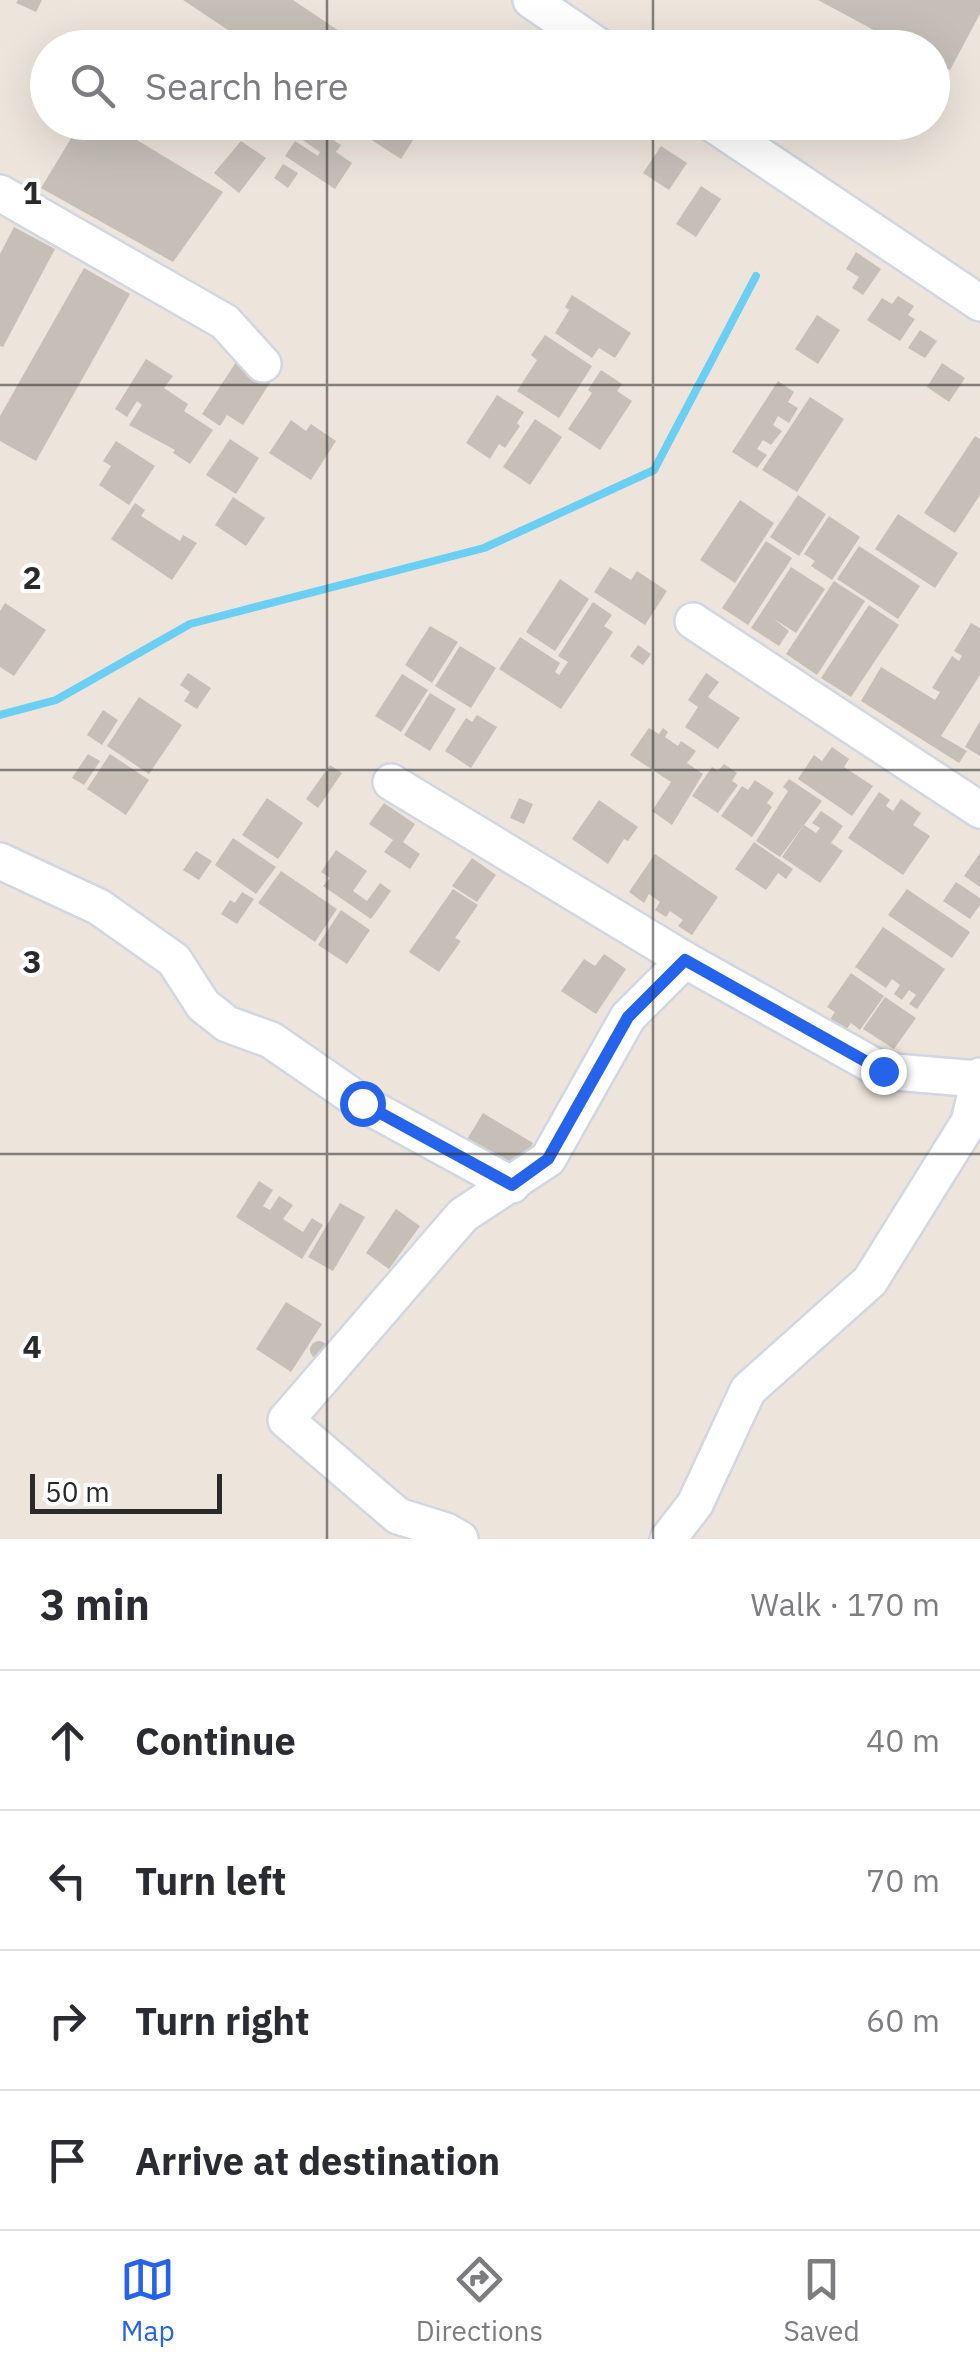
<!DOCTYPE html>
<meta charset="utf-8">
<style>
:root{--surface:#fff;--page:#f7f7f7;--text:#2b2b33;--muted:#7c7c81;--line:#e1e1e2;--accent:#2563eb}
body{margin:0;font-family:"IBM Plex Sans",sans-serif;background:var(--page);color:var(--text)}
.scale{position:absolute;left:30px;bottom:25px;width:192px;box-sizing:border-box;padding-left:10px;border:5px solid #2a2a2a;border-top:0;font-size:28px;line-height:35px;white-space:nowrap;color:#2a2a2a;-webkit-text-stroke:8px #fff;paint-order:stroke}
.stop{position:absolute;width:30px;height:30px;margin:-22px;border:8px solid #2563eb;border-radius:50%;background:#fff}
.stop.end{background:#2563eb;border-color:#fff;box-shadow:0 2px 10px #0008}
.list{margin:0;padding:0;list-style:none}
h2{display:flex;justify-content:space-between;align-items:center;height:130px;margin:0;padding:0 40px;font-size:42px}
h2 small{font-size:32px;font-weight:400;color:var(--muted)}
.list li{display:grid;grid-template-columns:65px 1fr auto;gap:30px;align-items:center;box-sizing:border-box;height:140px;padding:0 40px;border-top:2px solid var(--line)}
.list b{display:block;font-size:38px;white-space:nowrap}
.list em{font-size:32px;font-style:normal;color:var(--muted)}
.icon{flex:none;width:55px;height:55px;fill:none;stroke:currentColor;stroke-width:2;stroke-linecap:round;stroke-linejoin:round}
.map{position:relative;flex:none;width:980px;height:1539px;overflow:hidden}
.search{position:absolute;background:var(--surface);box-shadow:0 10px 40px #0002;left:30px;right:30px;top:30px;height:110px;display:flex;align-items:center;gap:25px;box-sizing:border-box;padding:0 35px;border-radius:55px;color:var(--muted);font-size:38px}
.sheet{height:690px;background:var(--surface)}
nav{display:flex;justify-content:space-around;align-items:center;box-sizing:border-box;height:140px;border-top:2px solid var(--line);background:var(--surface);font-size:28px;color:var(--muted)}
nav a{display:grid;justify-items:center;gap:5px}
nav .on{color:var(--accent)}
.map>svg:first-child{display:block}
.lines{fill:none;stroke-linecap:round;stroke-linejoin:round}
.stream{stroke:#6acff3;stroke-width:8}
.building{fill:#c5bfb8}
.minor-casing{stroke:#d1d5e4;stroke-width:40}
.minor{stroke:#fff;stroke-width:35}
.route{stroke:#2563eb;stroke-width:12}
.grid{fill:none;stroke:#2a2a2a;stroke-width:2.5;stroke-opacity:0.55}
.grid-label{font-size:32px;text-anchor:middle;font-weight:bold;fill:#2a2a2a;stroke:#fff;stroke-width:8;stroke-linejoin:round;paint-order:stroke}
</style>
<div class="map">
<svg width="980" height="1539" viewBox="0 0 980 1539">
<rect width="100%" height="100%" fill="#ede5dc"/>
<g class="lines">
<polyline class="stream" points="0,715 56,700 190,624 484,548 654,470 756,276"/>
</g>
<g class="building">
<polygon points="18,0 42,0 36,12 16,3"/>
<polygon points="183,0 293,0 357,43 353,48 255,48"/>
<polygon points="818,0 980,0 980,14 950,70 932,61 932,48 907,48"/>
<polygon points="81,122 107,122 223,192 173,262 41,188"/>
<polygon points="381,122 417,122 422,126 401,159 370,139"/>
<polygon points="310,125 341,145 336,152 352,163 335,189 285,156 295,141 318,156 320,152 301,139"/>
<polygon points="241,141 266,158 239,193 214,173"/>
<polygon points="661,146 687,163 669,190 643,173"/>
<polygon points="283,164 298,173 288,188 274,178"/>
<polygon points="701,186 721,199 696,237 676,224"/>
<polygon points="14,227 55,249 3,347 0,346 0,254"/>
<polygon points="856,252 881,269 863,295 852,288 859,277 846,269"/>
<polygon points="84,268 130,294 36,461 0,441 0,416"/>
<polygon points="572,295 631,333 615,358 599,348 592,358 555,333 569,310 565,307"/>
<polygon points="898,296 914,306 908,315 915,319 900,341 867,320 882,298 892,304"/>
<polygon points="817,315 840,330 818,364 795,349"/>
<polygon points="920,330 937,341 925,358 908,348"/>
<polygon points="545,335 592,366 559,418 517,391 537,360 531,355"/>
<polygon points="240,356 273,378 243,425 227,415 220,426 202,414"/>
<polygon points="146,359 173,376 164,388 188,404 184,411 213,430 190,464 173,453 175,450 129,425 142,405 137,401 127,417 115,409"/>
<polygon points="942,363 965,378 949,402 927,387"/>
<polygon points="601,370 622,384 617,391 632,401 600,450 568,429 592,393 588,390"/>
<polygon points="778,381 794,392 788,402 798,408 789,423 778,416 773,425 782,431 771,445 763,440 757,449 767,455 757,468 732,452"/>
<polygon points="497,395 524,412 517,423 520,426 505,448 499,444 490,459 466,443"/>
<polygon points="810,397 844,419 797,492 762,470"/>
<polygon points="535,419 562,437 530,485 503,467"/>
<polygon points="291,420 306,431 311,424 336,441 311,480 269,453"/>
<polygon points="975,436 980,439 980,495 955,533 924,513"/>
<polygon points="230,439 259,458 236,494 206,475"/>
<polygon points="116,441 155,466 129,505 99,485 111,466 103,461"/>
<polygon points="798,495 826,514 799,556 770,537"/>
<polygon points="233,497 265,518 246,546 215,525"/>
<polygon points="740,500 774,523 735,583 700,560"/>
<polygon points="135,503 145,510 141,516 180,541 183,535 197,543 172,580 111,539"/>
<polygon points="898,514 958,553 935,588 875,549"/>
<polygon points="829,516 860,537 832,580 811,566 815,561 804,554"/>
<polygon points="766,541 792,558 748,625 722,608"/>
<polygon points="859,546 920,586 898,619 837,579"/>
<polygon points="610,567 631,580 637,571 667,591 645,625 594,592"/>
<polygon points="791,567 825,589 796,633 774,619 789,631 779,646 751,628"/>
<polygon points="560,579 589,599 555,651 526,632"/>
<polygon points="834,581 865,601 817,675 786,654"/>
<polygon points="593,602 612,615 604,626 613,632 561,709 499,669 520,637 560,663 555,672 559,675 568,662 558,656"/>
<polygon points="5,603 46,630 14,676 0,667 0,611"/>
<polygon points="869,605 899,625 851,697 821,678"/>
<polygon points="971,623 980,628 980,675 941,736 967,751 959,763 861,701 881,667 935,700 940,692 932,688 952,656 959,661 962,656 954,651"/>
<polygon points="430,626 458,642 432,683 405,665"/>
<polygon points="638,645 651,654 643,665 630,656"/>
<polygon points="460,646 496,668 471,708 435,686"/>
<polygon points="188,673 211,688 197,709 184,701 190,692 180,685"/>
<polygon points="706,673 719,682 708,697 740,718 718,749 685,727 698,707 688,700"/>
<polygon points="402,674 428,690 401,732 375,716"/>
<polygon points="430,693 456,709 430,751 404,735"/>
<polygon points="139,697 182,725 149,774 107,746"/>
<polygon points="103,710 118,720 102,745 87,735"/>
<polygon points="477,715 497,727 471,768 445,751 466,718 472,722"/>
<polygon points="980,721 980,756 965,747"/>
<polygon points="649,728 659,734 663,728 668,732 665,737 678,746 681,741 696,751 687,763 703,774 672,825 652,811 671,782 630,755"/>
<polygon points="832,747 849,759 844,767 873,786 852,816 798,779 814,755 822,761"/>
<polygon points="88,754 100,761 84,785 72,778"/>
<polygon points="110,754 149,780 126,815 87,789"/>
<polygon points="724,764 737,773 732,781 738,785 718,813 692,796 712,767 718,771"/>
<polygon points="330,765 342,773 318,808 306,799"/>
<polygon points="789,779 822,801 780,857 756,841 788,791 783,787"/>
<polygon points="755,780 774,793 767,803 772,807 752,837 721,816 742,786 748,790"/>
<polygon points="879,792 890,800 886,806 893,811 901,799 921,813 913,825 930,836 903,875 848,838"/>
<polygon points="267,798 303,823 278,859 242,835"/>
<polygon points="519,798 533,804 524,824 510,818"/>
<polygon points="599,800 638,827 628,841 624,839 608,864 572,839"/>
<polygon points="384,803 415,824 403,842 420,854 410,869 384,852 393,840 369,824"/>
<polygon points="821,811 843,826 831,843 843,851 820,883 782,857 804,825 816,833 820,828 812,823"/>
<polygon points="233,838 276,867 256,894 215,865"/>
<polygon points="754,842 793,869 786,879 778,873 766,890 735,869"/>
<polygon points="336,850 367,871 353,891 367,901 380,883 391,891 371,919 323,886 330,878 321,872"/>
<polygon points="196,851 212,861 199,880 183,870"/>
<polygon points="980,853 980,887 964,876"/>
<polygon points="655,854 718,897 692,935 678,926 683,920 670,911 666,917 655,910 660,902 649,894 644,903 629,892"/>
<polygon points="472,858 496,875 477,902 452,886"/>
<polygon points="281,871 337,909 315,942 258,903"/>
<polygon points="956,882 980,898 980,905 970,919 943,901"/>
<polygon points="453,889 478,905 455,938 461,941 439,972 409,952"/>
<polygon points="907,889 970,932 952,958 888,915"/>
<polygon points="242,892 254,899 237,924 221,914 230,900 235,903"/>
<polygon points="341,910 370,930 347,964 318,945"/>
<polygon points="883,927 945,969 917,1009 909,1004 916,995 909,990 902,1000 894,994 900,985 892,979 886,988 855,967"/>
<polygon points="604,954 626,969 596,1014 561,991 584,959 595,966"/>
<polygon points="851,973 884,996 860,1030 851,1023 843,1034 827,1024 835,1012 827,1007"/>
<polygon points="885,997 916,1018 894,1049 863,1029"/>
<polygon points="483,1113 533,1143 517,1170 466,1141"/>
<polygon points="259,1181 273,1190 263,1206 270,1210 279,1196 293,1205 283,1219 303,1232 312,1218 323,1225 302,1259 236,1217"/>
<polygon points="340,1203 365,1217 333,1271 308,1257"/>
<polygon points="396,1209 420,1226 389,1269 366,1253"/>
<polygon points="286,1302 322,1324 291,1372 256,1349"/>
<circle cx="319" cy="1350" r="9"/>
</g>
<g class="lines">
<defs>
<g id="minor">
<polyline points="531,0 601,48"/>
<polyline points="710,122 980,303"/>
<polyline points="0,193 225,322 263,364"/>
<polyline points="693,621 980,810"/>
<polyline points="391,782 685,960 883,1071 978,1079"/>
<polyline points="0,861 99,907 174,960 203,1005 227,1024 271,1040 362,1103 512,1185"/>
<polyline points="460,1539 446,1531 398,1516 286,1420 463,1215 548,1159 628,1017 685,960"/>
<polyline points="668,1539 695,1504 748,1390 870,1281 969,1122 980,1076"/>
</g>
</defs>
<use href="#minor" class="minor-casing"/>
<use href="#minor" class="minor"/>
</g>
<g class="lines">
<polyline class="route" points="362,1103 512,1185 548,1159 628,1017 685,960 883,1071"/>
</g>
<path class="grid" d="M327,0V48M653,0V48M327,122V1539M653,122V1539M0,385H980M0,770H980M0,1154H980"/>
<g class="grid-label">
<text x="32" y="204">1</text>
<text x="32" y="589">2</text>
<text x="32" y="973">3</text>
<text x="32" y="1358">4</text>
</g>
</svg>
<div class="scale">50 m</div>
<div class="stop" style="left:362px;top:1103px"></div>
<div class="stop end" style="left:883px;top:1071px"></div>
<div class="search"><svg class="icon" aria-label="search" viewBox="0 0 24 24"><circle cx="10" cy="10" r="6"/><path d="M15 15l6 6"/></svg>Search here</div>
</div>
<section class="sheet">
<h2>3 min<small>Walk · 170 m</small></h2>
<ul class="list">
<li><svg class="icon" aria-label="ahead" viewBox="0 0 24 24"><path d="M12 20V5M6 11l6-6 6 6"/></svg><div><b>Continue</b></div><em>40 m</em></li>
<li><svg class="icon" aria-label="left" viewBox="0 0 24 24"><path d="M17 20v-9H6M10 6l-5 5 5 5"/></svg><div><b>Turn left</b></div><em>70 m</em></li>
<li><svg class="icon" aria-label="right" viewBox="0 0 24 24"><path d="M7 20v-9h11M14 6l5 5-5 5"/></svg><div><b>Turn right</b></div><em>60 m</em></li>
<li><svg class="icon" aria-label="arrive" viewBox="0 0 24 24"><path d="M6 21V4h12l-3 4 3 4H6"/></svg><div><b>Arrive at destination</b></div></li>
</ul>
</section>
<nav>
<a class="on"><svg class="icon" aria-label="map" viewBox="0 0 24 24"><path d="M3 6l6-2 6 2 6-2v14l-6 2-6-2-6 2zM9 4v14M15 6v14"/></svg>Map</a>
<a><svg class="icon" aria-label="directions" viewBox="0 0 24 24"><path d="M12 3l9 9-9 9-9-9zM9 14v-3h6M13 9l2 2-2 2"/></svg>Directions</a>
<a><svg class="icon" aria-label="saved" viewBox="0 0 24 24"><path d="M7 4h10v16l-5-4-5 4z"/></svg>Saved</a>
</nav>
